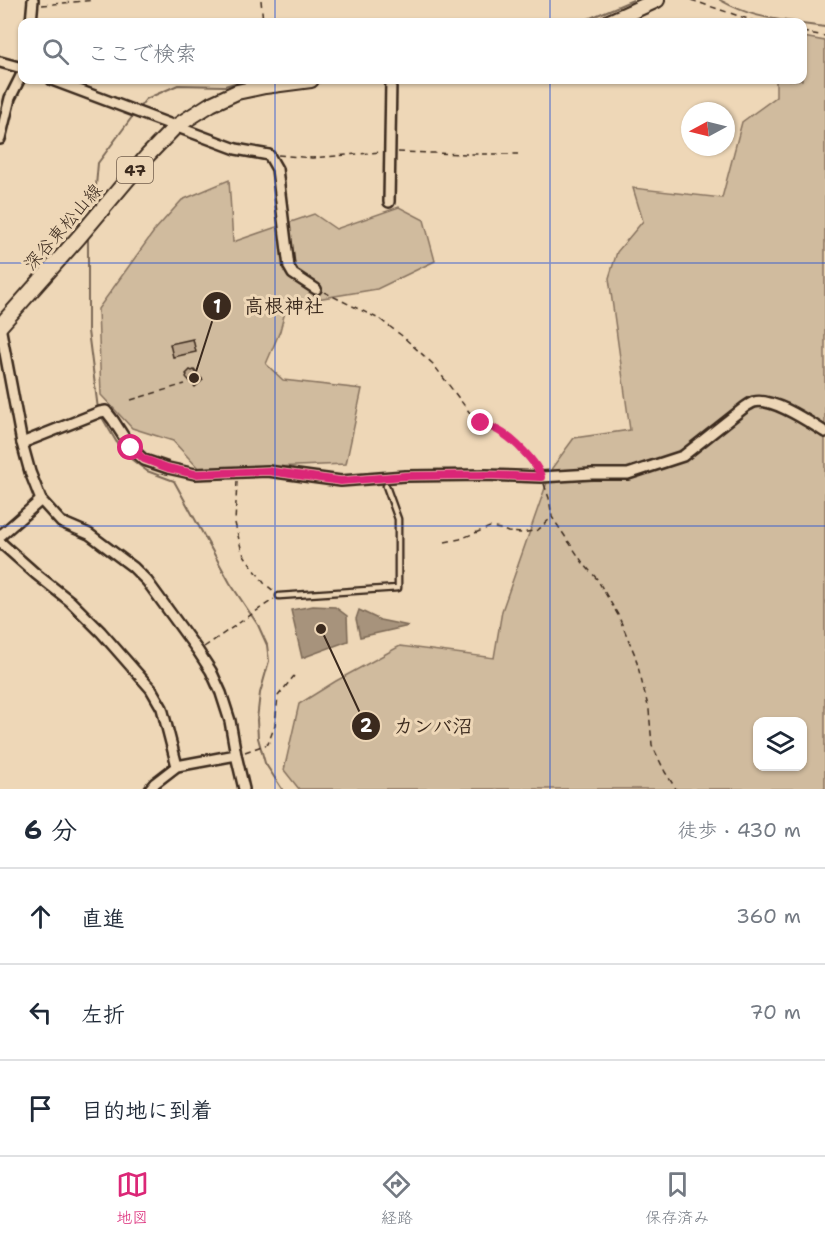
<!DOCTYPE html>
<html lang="ja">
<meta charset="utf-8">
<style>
:root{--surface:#fff;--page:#f2f2f3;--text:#1f2937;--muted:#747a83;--line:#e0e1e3;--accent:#db2777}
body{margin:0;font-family:"Shantell Sans","Klee One",sans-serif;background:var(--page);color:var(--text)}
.controls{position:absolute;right:18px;bottom:18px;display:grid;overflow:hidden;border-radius:12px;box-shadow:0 2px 4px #0004}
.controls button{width:54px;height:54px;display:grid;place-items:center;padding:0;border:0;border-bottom:2px solid var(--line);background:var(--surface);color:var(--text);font:30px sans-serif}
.compass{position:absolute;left:681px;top:102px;width:54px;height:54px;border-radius:50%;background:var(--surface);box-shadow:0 2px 4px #0004;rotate:263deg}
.stop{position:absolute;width:18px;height:18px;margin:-14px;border:4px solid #db2777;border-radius:50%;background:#fff}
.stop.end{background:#db2777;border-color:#fff;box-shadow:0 2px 6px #0008}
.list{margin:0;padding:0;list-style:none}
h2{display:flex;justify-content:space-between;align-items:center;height:78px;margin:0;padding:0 24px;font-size:26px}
h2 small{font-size:20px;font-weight:400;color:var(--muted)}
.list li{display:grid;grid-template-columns:39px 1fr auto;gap:18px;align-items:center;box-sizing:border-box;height:96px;padding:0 24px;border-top:2px solid var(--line)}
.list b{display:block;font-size:22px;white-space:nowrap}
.list em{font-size:20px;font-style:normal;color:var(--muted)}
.icon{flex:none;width:33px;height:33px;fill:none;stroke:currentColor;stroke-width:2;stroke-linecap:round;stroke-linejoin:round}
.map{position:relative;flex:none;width:825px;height:789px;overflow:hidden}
.search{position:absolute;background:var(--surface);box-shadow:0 2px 4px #0004;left:18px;right:18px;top:18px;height:66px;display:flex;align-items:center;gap:15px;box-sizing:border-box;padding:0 21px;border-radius:12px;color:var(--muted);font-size:22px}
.sheet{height:366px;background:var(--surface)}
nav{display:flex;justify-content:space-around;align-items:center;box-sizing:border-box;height:84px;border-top:2px solid var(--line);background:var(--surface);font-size:16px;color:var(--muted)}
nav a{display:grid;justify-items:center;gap:3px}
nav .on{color:var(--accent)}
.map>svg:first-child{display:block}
.green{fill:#d0bb9e;stroke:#86725e;stroke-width:1.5;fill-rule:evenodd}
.water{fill:#a7937b;stroke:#7c6956;stroke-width:1.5}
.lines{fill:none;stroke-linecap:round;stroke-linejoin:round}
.stream{stroke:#7c6956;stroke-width:2}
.building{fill:#bca68c;stroke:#3b2a1e;stroke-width:1.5}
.service-casing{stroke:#3b2a1e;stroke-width:9}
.minor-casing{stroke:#3b2a1e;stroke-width:14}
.primary-casing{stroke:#3b2a1e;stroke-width:18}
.path{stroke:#3b2a1e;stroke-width:1.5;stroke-dasharray:6 4.5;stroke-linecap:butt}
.service{stroke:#eed7b7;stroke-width:4.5}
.minor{stroke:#eed7b7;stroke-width:9}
.primary{stroke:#eed7b7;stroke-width:14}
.route{stroke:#db2777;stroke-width:8}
.grid{fill:none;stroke:#1d4ed8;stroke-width:1.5;stroke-opacity:0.55}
.labels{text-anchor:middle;stroke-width:6;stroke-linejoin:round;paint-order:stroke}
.shield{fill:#eed7b7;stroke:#715e4c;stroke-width:1.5}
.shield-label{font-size:16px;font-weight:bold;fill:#3b2a1e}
.street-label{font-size:18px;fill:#3b2a1e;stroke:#eed7b7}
.leader{fill:none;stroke:#3b2a1e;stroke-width:2}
.callout-dot{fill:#3b2a1e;stroke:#eed7b7;stroke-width:2}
.mark-label{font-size:18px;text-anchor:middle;font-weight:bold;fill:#fff}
.callout-label{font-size:20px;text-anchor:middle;font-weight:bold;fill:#3b2a1e;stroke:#eed7b7;stroke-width:6;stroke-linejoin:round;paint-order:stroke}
</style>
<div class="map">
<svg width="825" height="789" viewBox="0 0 825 789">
<rect width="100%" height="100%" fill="#eed7b7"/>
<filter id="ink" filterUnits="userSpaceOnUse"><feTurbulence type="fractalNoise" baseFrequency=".0167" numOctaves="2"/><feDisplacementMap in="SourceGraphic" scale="12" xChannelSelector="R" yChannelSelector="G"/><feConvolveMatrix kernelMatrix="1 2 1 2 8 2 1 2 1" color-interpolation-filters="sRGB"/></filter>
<g filter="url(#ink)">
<g class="green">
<path d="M803,37L825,41V789H299L284,770L299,704L336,681L400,646L494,658L502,611L552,468L574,438L630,430L609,278L617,252L643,221L633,188L722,198L742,122L776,97V80H802ZM758,722H802V766H758Z"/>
<polygon points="229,180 233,242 314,214 336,229 399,207 424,220 435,261 377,289 287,304 280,331 266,364 283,380 362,389 346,464 200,470 173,441 132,428 101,395 98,309 155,230 182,200"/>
</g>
<g class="water">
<polygon points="313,606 335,607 347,616 348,641 302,658 291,610"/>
<polygon points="359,610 380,620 409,626 360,637 356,619"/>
</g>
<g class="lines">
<g class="stream">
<path d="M720,0C747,15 765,18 795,22"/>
<polyline points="581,22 633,0"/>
<polyline points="802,24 825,27"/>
<polyline points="138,109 146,99 178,85 225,86 244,80"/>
<polyline points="89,218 96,186 98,163 135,113"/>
<polyline points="88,236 88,331 98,409"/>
<polyline points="100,414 123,453 147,471 174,481 230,583 258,625 267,645 269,661 260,693 257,720 258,738 265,763 282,789"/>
</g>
</g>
<g class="building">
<polygon points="193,339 196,352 173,357 170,344"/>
<polygon points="190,370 192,371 194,370 203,380 195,387 186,377 187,375 186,374"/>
</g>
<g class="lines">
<defs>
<polyline id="service" points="279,596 398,588 398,519 386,486"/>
<g id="minor">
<polyline points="31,22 33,0"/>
<polyline points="0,62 22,68"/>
<polyline points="52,80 236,149 269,155 277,169 289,267 293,274 316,289"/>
<polyline points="0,139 10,98 22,74"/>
<polyline points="389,202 391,80"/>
<polyline points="0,326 22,443 30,472 41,500 61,522 89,534 133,567 147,581 198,651 211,671 221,693 230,721 236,755 244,789"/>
<path d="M22,443L100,412L106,411L113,420L131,448L144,460L168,468L195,474L268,471L341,481L405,476L486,475L541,477L592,474H628L683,456L745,407C748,405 751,403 754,402C772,397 809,422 825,432"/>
<polyline points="0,536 41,500"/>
<polyline points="0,542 36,574 70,601 101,632 151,689 162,708 177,766"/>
<polyline points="150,789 155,783 177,766 236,755"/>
</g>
<g id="primary">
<polyline points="609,22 657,0"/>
<polyline points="0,326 79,237 148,155 175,127 211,104 237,92 265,86 311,80"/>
</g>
</defs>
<use href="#service" class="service-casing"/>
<use href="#minor" class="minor-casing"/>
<use href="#primary" class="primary-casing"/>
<g class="path">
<polyline points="261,0 263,22"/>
<polyline points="691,0 757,22"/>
<polyline points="42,5 94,0"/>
<polyline points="802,32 825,36"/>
<polyline points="398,152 466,154 518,154"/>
<polyline points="278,155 312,158 381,152"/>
<path d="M324,292L381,320L401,335L433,364L473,417C482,425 492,426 502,432C516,442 527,456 539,469"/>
<polyline points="131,400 185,384"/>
<polyline points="237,481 235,523 242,552 264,583 275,592"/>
<polyline points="544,484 549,498 552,517 583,563 597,579 618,615 635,655 649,710 652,745 665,772 676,789"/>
<polyline points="445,542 460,539 490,527 500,529 508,532 522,533 538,530 551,518"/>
<polyline points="204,647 274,599"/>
<polyline points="245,752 268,744 275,725 278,696 294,676"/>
</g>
<use href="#service" class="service"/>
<use href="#minor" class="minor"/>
<use href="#primary" class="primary"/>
</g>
</g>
<g class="lines" filter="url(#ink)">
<path class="route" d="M131,448L144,459L168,468L195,474L268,471L341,481L405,476L486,475L541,477C538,463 512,438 499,431C493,427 487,426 481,423"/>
</g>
<path class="grid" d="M275,0V22M550,0V22M275,80V789M550,80V789M0,263H825M0,526H825"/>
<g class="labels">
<rect class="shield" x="117" y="157" width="36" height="26" rx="4.5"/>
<g class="shield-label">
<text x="135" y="176">47</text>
</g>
<g class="street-label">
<text transform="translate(63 227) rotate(-49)" y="6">深谷東松山線</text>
</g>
</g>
<path class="leader" d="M194 378L217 306M321 629L366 726"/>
<g class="callout-dot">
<circle cx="194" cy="378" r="6"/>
<circle cx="321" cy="629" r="6"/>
<circle cx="217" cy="306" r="15"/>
<circle cx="366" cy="726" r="15"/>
</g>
<g class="mark-label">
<text x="217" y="313">1</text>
<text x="366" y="732">2</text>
</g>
<g class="callout-label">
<text x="284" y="313">高根神社</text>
<text x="433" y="733">カンバ沼</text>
</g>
</svg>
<div class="controls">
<button><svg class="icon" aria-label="layers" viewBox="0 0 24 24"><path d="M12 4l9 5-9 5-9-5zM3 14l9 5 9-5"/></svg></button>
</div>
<svg class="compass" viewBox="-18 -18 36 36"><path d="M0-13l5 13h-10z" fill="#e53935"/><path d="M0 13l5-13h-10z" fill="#747a83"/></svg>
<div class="stop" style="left:131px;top:448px"></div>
<div class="stop end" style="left:481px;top:423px"></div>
<div class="search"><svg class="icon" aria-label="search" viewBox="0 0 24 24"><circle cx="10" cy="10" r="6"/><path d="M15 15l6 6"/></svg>ここで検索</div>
</div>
<section class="sheet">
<h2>6 分<small>徒歩 · 430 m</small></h2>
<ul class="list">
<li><svg class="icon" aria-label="ahead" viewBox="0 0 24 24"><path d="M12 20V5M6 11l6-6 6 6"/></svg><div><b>直進</b></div><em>360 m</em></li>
<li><svg class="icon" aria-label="left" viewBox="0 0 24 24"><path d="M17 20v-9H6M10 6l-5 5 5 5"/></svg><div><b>左折</b></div><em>70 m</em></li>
<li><svg class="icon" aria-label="arrive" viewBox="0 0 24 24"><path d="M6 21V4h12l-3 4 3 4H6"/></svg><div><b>目的地に到着</b></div></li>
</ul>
</section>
<nav>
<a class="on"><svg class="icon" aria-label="map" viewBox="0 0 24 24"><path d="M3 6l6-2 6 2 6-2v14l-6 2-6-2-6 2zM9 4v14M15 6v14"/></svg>地図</a>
<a><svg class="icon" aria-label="directions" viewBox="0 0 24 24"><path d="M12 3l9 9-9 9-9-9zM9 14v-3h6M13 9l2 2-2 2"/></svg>経路</a>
<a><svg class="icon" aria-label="saved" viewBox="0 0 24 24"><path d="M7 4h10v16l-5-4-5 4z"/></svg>保存済み</a>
</nav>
